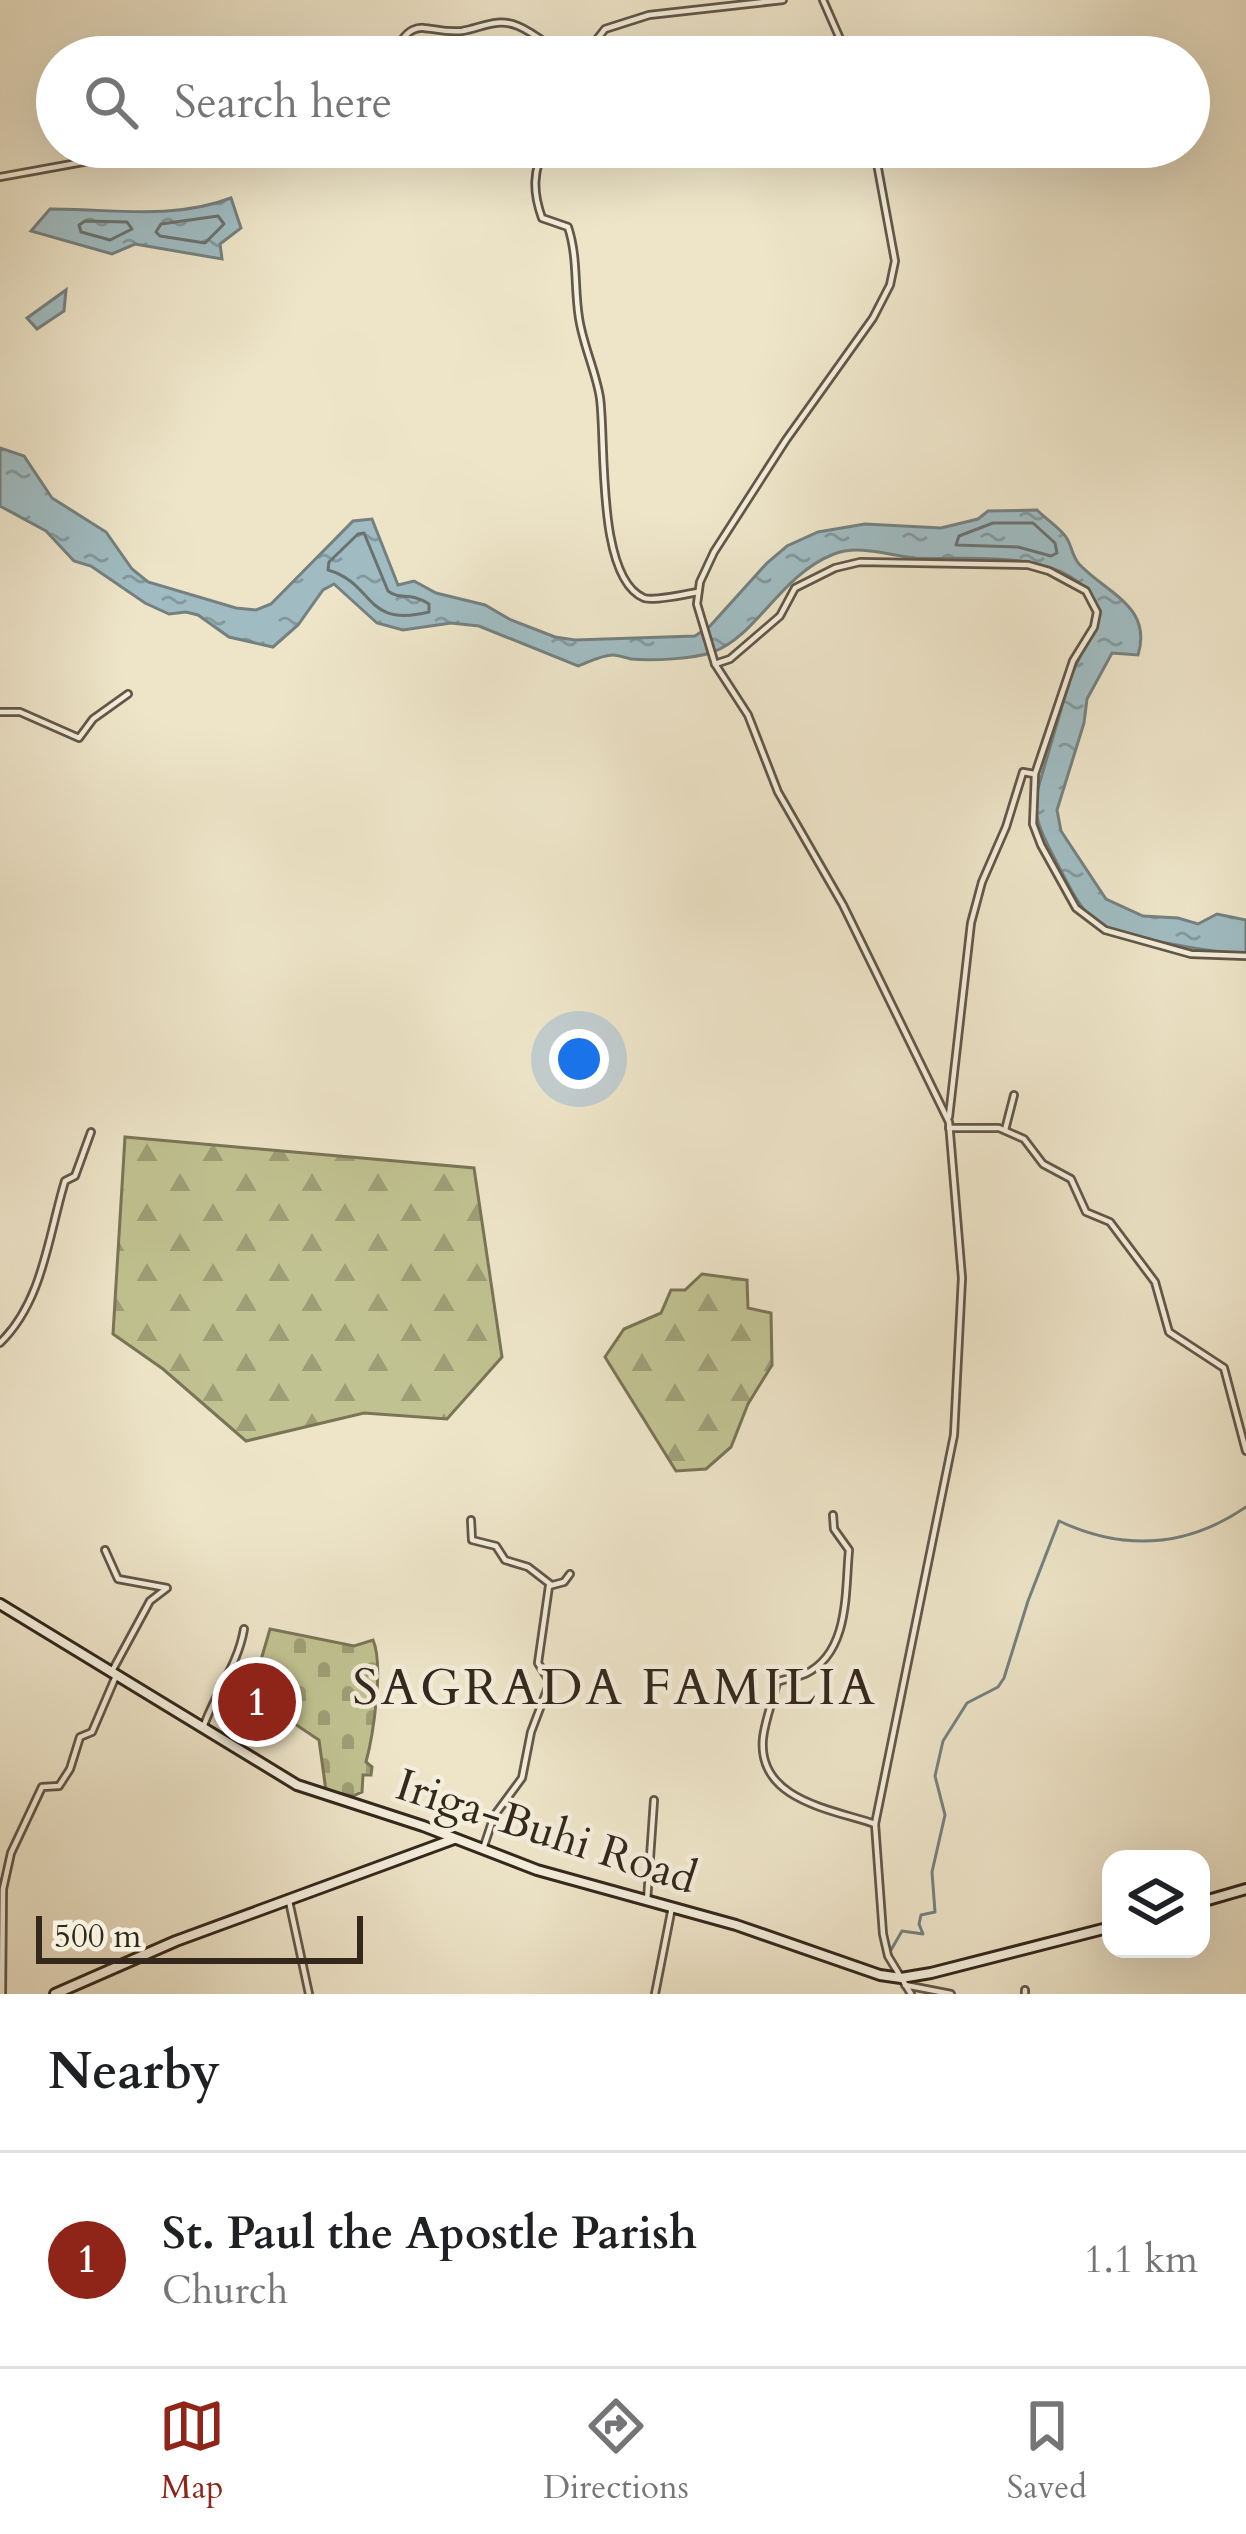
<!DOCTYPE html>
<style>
:root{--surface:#fff;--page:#f6f6f6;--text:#202124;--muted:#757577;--line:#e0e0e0;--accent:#8f2418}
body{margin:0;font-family:Cardo,serif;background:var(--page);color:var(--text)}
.controls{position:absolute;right:36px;bottom:36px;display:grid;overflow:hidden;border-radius:24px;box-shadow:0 12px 48px #0002}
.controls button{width:108px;height:108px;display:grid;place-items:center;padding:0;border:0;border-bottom:3px solid var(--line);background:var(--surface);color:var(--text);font:60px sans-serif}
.scale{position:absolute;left:36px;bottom:30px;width:327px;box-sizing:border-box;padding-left:12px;border:6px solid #34281d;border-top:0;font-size:33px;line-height:42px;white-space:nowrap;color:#34281d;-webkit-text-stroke:9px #f4eedc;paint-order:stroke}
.you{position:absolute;left:579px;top:1059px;width:42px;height:42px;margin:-30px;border:9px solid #fff;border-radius:50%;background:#1a73e8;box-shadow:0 0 0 18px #1a73e833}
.badge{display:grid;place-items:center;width:78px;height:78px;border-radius:50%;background:var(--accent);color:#fff;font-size:39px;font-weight:700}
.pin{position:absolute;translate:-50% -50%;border:6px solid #fff;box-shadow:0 3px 12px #0006}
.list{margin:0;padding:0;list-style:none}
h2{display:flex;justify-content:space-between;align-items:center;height:156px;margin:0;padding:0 48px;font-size:51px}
h2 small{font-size:39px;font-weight:400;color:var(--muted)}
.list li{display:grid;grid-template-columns:78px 1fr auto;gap:36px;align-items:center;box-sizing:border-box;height:216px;padding:0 48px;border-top:3px solid var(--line)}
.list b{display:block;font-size:45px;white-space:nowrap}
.list p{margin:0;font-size:39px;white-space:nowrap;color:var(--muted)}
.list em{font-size:39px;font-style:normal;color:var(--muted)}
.icon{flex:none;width:66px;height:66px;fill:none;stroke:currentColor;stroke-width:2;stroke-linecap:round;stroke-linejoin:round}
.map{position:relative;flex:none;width:1246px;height:1994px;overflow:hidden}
.search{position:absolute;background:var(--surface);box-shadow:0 12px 48px #0002;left:36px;right:36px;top:36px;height:132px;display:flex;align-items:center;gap:30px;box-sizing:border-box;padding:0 42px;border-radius:66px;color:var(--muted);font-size:45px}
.sheet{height:372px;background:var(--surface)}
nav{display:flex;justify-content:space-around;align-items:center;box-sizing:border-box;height:168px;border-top:3px solid var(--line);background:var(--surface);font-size:33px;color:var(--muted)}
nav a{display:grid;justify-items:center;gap:6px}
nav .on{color:var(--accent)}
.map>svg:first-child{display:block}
.forest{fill:url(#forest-firs);stroke:#7a7557;stroke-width:3}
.cemetery{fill:url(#cemetery-stones);stroke:#7a7557;stroke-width:3}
.water{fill:url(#water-ripples);stroke:#758180;stroke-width:3}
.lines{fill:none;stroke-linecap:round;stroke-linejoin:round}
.shore{stroke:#6a7270;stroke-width:3}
.stream{stroke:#758180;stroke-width:3}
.minor-casing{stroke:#625748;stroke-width:10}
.secondary-casing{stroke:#34281d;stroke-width:14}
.minor{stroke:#f4eedc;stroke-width:4.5}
.secondary{stroke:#f4eedc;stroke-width:8}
.labels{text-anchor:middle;stroke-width:9;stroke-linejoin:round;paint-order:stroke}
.street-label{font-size:45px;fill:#34281d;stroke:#f4eedc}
.quarter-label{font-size:51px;letter-spacing:3px;fill:#34281d;stroke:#f4eedc}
</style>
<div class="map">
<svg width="1246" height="1994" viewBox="0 0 1246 1994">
<defs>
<pattern id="forest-firs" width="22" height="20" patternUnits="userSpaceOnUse" patternTransform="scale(3)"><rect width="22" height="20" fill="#c1c291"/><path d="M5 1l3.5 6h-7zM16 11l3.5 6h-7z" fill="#9e9e76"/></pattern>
<pattern id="cemetery-stones" width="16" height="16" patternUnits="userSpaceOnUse" patternTransform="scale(3)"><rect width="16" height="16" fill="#c1c291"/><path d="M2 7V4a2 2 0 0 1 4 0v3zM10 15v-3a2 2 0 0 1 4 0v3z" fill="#9e9e76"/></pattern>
<pattern id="water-ripples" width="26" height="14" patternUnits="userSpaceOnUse" patternTransform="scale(3)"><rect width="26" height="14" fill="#a0bcc2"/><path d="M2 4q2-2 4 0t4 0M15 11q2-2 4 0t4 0" fill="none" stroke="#83999d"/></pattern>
</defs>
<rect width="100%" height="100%" fill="#eee5c9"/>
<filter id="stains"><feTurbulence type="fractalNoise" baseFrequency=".00167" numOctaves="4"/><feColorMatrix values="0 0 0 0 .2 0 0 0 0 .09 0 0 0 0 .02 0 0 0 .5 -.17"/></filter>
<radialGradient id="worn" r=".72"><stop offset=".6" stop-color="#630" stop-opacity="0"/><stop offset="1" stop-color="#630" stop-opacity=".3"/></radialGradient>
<g class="forest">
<polygon points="125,1137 474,1168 502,1357 447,1419 364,1413 246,1441 163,1369 113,1334"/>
<polygon points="702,1274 747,1280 748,1308 771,1313 772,1365 748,1404 731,1447 706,1469 676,1471 605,1357 624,1329 661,1313 671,1290 685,1290"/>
</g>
<path class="cemetery" d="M270,1629L354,1646L373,1640C384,1665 373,1736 366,1762L372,1767L371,1775H363L362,1792L353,1796L326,1791L319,1740L292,1722V1678L275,1682L256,1677Z"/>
<g class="water">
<path d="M231,198L241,228L220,244L222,259L135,244L112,254L31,231L50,209C111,209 174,220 231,198Z"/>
<polygon points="66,290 64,311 37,329 27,318"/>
<path d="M0,448L24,456L52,498L106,532L132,569L148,582L236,608L256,610L271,604L353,521L372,519L398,585L414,581L436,593L485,605L511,620L555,637L575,640L695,636L710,626L767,563L787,546L818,532L865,524L941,528L978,519L988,511L1037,510C1046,519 1059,527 1066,537C1072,546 1072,556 1079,564C1106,593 1153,606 1138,655L1112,653L1087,699L1084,723L1057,810L1061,831L1106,899L1143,916L1178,918L1198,924L1217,914L1246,920V954C1220,954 1109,936 1093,920C1077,904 1068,884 1058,865C1046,841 1033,822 1036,795L1070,679L1100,612C1075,545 973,561 916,558C891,556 859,544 834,554C780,575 757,636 713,652C694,659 652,661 631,659C627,658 617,655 613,655C602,655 589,662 578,666L479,626L451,623L403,630L377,623L334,584L323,590L298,625L273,647L229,637L198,615L186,612L169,614L145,603L91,566L74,561L46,531L0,506Z"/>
</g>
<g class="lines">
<g class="shore">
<polygon points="218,216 224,224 205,243 160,236 156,232 161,224"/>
<polygon points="85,221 127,222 132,229 110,240 81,232 79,225"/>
<polygon points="993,523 1033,523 1055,543 1057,553 1051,556 1018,547 956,545 959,536"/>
<path d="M364,533L388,591C401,601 409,591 429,604V612C363,628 376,584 328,570L329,562L358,534Z"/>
</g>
<path class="stream" d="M891,1950L902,1931L923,1934L919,1924L921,1915L935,1912L932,1872L945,1815L935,1776L943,1741L967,1703L998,1687L1004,1678L1028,1601L1059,1521C1123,1551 1186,1548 1246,1507"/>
<defs>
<g id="minor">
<polyline points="823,0 848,57"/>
<path d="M392,57C414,10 427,35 462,31C481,28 497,17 518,26C535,33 550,47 566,57"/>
<polyline points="583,57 605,29 649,15 783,0"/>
<path d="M546,147C532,170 533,193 542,218L568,227C578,257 574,287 579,318C583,345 596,372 600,398C606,441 596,578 644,598C651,601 688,594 698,592"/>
<polyline points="874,147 895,261 890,285 873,318 786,440 714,552 700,582 697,604 715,664 748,715 778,792 843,905 949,1122 962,1278 954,1435 875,1824 883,1934 888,1956 911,1994"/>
<polyline points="0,177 105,158 206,155 221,147"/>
<polyline points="715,664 730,659 780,616 795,588 835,568 860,562 1028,565 1049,571 1086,591 1097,612 1094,627 1073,661 1035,774 1033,824 1041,845 1076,908 1105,930 1191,954 1246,956"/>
<polyline points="0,712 20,712 79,738 93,719 128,694"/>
<polyline points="949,1117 971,923 982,882 1006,827 1023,772 1034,774"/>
<polyline points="949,1128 999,1128 1024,1139 1043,1164 1071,1179 1086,1212 1110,1222 1155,1282 1169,1332 1224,1368 1246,1451"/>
<polyline points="1005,1130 1014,1095"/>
<path d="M0,1343C43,1301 48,1237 65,1181L75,1176L91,1132"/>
<path d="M833,1515L834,1529L849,1550C845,1591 850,1653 805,1674C796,1678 786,1678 777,1682C773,1701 765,1720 763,1738C757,1800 831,1809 875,1824"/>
<polyline points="471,1520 472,1540 496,1546 505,1560 528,1567 550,1584"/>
<polyline points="105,1550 118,1579 167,1588 150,1601 111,1673"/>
<path d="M203,1728C215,1693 238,1665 244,1629"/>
<polyline points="483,1849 494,1816 522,1778 531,1732 550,1682 538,1663 549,1586 564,1582 570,1574"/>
<polyline points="289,1901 309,1994"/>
<polyline points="647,1901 654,1800"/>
<polyline points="905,1985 951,1994"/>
<polyline points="2,1994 3,1889 11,1853 42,1787 59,1786 70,1769 80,1737 92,1732 116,1676"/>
<polyline points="655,1994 672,1907"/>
<polyline points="1025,1994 1025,1990"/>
</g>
<g id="secondary">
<polyline points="0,1604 297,1785 423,1826 537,1870 736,1925 880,1975 901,1978 931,1973 1111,1927"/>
<polyline points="1201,1902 1246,1889"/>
<polyline points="55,1994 176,1941 454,1839"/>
</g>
</defs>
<use href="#minor" class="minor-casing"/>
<use href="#secondary" class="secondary-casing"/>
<use href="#minor" class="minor"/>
<use href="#secondary" class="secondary"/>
</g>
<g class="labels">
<g class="street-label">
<text transform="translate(547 1830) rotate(18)" y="16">Iriga-Buhi Road</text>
</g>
<g class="quarter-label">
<text x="615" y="1704">SAGRADA FAMILIA</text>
</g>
</g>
<rect width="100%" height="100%" filter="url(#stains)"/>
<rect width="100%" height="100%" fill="url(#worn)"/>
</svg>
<div class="controls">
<button><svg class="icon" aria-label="layers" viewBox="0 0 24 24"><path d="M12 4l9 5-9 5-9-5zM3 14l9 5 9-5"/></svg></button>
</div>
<div class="scale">500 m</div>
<div class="you"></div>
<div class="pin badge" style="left:257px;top:1702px">1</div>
<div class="search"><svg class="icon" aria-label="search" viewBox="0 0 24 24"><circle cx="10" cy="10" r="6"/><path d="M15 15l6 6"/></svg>Search here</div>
</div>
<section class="sheet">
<h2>Nearby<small></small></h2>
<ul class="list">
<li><span class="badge">1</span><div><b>St. Paul the Apostle Parish</b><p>Church</p></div><em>1.1 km</em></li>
</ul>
</section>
<nav>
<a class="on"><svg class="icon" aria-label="map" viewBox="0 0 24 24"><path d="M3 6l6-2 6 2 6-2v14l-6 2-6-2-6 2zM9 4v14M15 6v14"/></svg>Map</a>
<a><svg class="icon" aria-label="directions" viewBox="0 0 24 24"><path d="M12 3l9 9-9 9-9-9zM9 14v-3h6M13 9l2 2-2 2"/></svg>Directions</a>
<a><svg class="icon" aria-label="saved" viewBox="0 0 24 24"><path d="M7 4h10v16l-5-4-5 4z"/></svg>Saved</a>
</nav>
